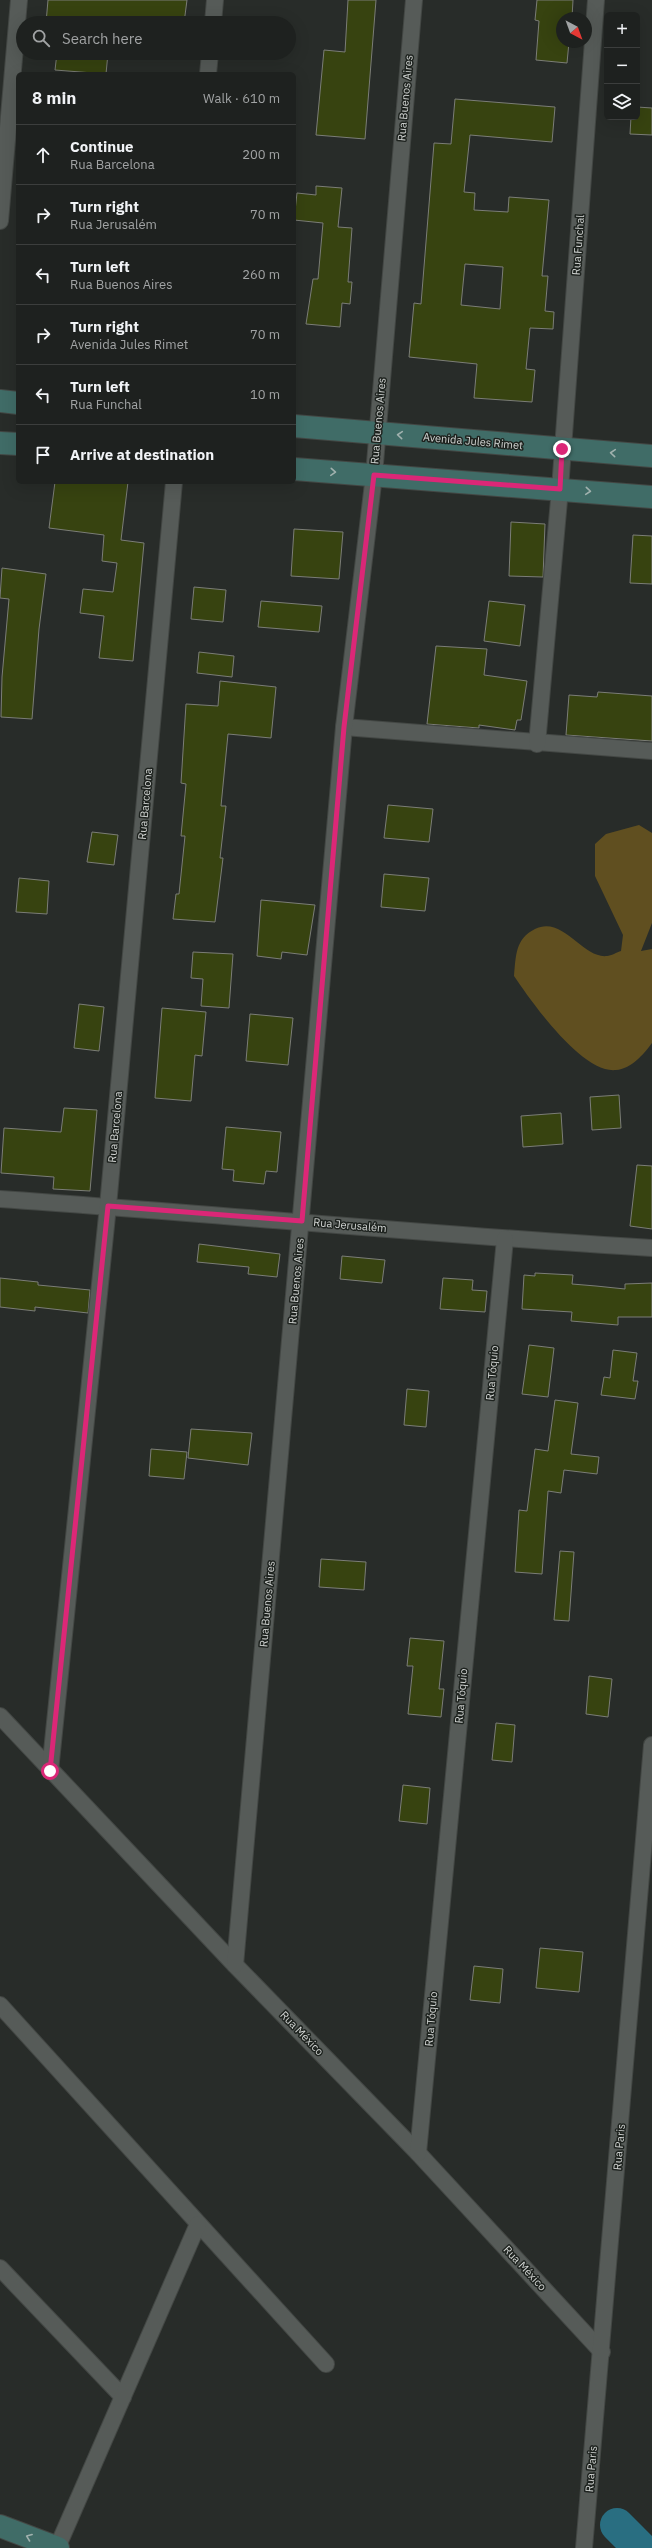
<!DOCTYPE html>
<meta charset="utf-8">
<style>
:root{--surface:#1e211f;--page:#2b2e2c;--text:#f1f3f6;--muted:#a1a3a4;--line:#3c3e3d}
body{margin:0;font-family:"IBM Plex Sans",sans-serif;background:var(--page);color:var(--text)}
.controls{position:absolute;right:12px;top:12px;display:grid;overflow:hidden;border-radius:6px;box-shadow:0 4px 16px #0002}
.controls button{width:36px;height:36px;display:grid;place-items:center;padding:0;border:0;border-bottom:1px solid var(--line);background:var(--surface);color:var(--text);font:20px sans-serif}
.compass{position:absolute;left:556px;top:12px;width:36px;height:36px;border-radius:50%;background:var(--surface);box-shadow:0 4px 16px #0002;rotate:139deg}
.stop{position:absolute;width:12px;height:12px;margin:-9px;border:3px solid #db2777;border-radius:50%;background:#fff}
.stop.end{background:#db2777;border-color:#fff;box-shadow:0 1px 4px #0008}
.list{margin:0;padding:0;list-style:none}
h2{display:flex;justify-content:space-between;align-items:center;height:52px;margin:0;padding:0 16px;font-size:17px}
h2 small{font-size:13px;font-weight:400;color:var(--muted)}
.list li{display:grid;grid-template-columns:26px 1fr auto;gap:12px;align-items:center;box-sizing:border-box;height:60px;padding:0 16px;border-top:1px solid var(--line)}
.list b{display:block;font-size:15px;white-space:nowrap}
.list p{margin:0;font-size:13px;white-space:nowrap;color:var(--muted)}
.list em{font-size:13px;font-style:normal;color:var(--muted)}
.icon{flex:none;width:22px;height:22px;fill:none;stroke:currentColor;stroke-width:2;stroke-linecap:round;stroke-linejoin:round}
.map{position:relative;flex:none;width:652px;height:2548px;overflow:hidden}
.search{position:absolute;background:var(--surface);box-shadow:0 4px 16px #0002;left:16px;top:16px;width:280px;height:44px;display:flex;align-items:center;gap:10px;box-sizing:border-box;padding:0 14px;border-radius:22px;color:var(--muted);font-size:15px}
.panel{position:absolute;background:var(--surface);box-shadow:0 4px 16px #0002;left:16px;top:72px;width:280px;height:412px;border-radius:6px}
.map>svg:first-child{display:block}
.green{fill:#604f20}
.lines{fill:none;stroke-linecap:round;stroke-linejoin:round}
.river{stroke:#296e81;stroke-width:34}
.building{fill:#374310;stroke:#7b7d77;fill-rule:evenodd}
.street-casing{stroke:#434744;stroke-width:18}
.secondary-casing{stroke:#434744;stroke-width:24}
.street{stroke:#565b58;stroke-width:16}
.secondary{stroke:#406c67;stroke-width:22}
.oneway{stroke:#a0b1ae}
.route{stroke:#db2777;stroke-width:5}
.labels{text-anchor:middle;stroke-width:3;stroke-linejoin:round;paint-order:stroke}
.street-label{font-size:11px;fill:#d3d6d4;stroke:#1e231f}
</style>
<div class="map">
<svg width="652" height="2548" viewBox="0 0 652 2548">
<rect width="100%" height="100%" fill="#282c29"/>
<path class="green" d="M639,825L652,833V923L641,951L652,949V1043C644,1054 631,1069 616,1070C582,1074 531,1001 514,976C516,956 515,939 535,929C563,915 583,959 607,956C611,956 617,952 621,951L623,935L595,876V844L606,834Z"/>
<g class="lines">
<polyline class="river" points="617,2525 640,2548"/>
</g>
<g class="building">
<polygon points="48,0 187,0 184,23 46,23"/>
<polygon points="348,0 376,0 365,139 316,135 324,50 345,52"/>
<polygon points="537,0 573,0 572,18 562,18 562,42 569,42 567,63 536,60 539,21 535,20"/>
<polygon points="57,53 108,53 106,74 55,70"/>
<path d="M455,99L555,107L552,142L470,135L464,192L475,193L474,210L508,212L509,197L549,200L542,276H548L545,311L554,312L553,329L530,328L526,369L535,370L532,402L474,398L477,364L409,357L414,303L421,304L434,143L451,144ZM465,264L503,267L500,309L461,305Z"/>
<polygon points="637,107 652,108 652,135 630,134 631,117 637,117"/>
<polygon points="316,186 342,188 338,227 352,228 348,282 352,282 350,304 342,303 340,327 306,324 313,279 318,279 323,223 294,220 297,193 316,195"/>
<polygon points="55,482 128,482 121,540 144,543 133,661 99,658 104,616 80,613 83,589 113,592 117,563 102,561 104,535 49,528"/>
<polygon points="511,522 545,524 543,577 509,576"/>
<polygon points="294,529 343,532 339,579 291,576"/>
<polygon points="633,535 652,536 652,584 630,583"/>
<polygon points="2,568 46,574 39,629 32,719 1,717 2,677 9,599 0,598"/>
<polygon points="194,587 226,590 223,622 191,619"/>
<polygon points="261,601 322,606 319,632 258,627"/>
<polygon points="489,601 525,605 520,646 484,641"/>
<polygon points="436,646 487,649 484,675 527,681 521,720 517,720 515,730 479,725 479,728 427,724"/>
<polygon points="199,652 234,656 232,677 197,673"/>
<polygon points="220,681 276,687 271,738 228,734 221,806 226,806 220,858 223,858 215,922 173,919 176,894 179,894 185,836 181,836 186,784 181,783 186,704 218,706"/>
<polygon points="598,692 652,696 652,741 566,735 569,695 597,697"/>
<polygon points="388,805 433,809 429,842 384,838"/>
<polygon points="92,832 118,835 114,865 87,862"/>
<polygon points="384,874 429,878 425,911 381,907"/>
<polygon points="19,878 49,881 47,914 16,912"/>
<polygon points="261,900 315,905 307,955 282,952 281,959 257,956"/>
<polygon points="193,952 233,954 229,1008 201,1006 203,979 191,978"/>
<polygon points="79,1004 104,1007 99,1051 74,1048"/>
<polygon points="162,1008 206,1012 202,1056 195,1055 191,1101 155,1098"/>
<polygon points="250,1014 293,1018 288,1065 246,1061"/>
<polygon points="619,1095 621,1128 592,1130 590,1097"/>
<polygon points="64,1108 97,1110 90,1191 53,1189 54,1177 1,1173 4,1128 61,1132"/>
<polygon points="561,1113 563,1144 523,1147 521,1116"/>
<polygon points="226,1127 281,1132 277,1172 266,1171 264,1184 233,1181 234,1170 222,1169"/>
<polygon points="637,1165 652,1166 652,1229 630,1226"/>
<polygon points="199,1244 280,1254 277,1277 248,1274 249,1267 197,1262"/>
<polygon points="342,1256 385,1260 382,1283 340,1279"/>
<polygon points="535,1273 573,1275 572,1284 596,1286 625,1289 625,1284 652,1283 652,1317 618,1317 618,1325 571,1321 572,1312 522,1309 524,1275 535,1276"/>
<polygon points="0,1278 38,1282 38,1285 90,1290 88,1313 35,1307 35,1311 0,1307"/>
<polygon points="443,1278 473,1280 472,1290 487,1291 485,1312 440,1309"/>
<polygon points="529,1345 554,1348 548,1397 522,1394"/>
<polygon points="613,1350 637,1353 633,1381 638,1381 635,1399 601,1395 604,1377 610,1378"/>
<polygon points="407,1389 429,1391 426,1427 404,1425"/>
<polygon points="555,1400 578,1403 571,1454 599,1457 597,1474 564,1470 561,1493 548,1491 542,1574 515,1572 519,1510 527,1511 535,1449 548,1451"/>
<polygon points="191,1429 252,1433 248,1465 188,1458"/>
<polygon points="151,1449 187,1452 184,1479 149,1476"/>
<polygon points="560,1551 574,1552 569,1621 554,1620"/>
<polygon points="321,1559 366,1562 364,1590 319,1587"/>
<polygon points="410,1638 444,1641 439,1689 444,1689 441,1717 408,1714 413,1666 407,1666"/>
<polygon points="589,1676 612,1679 608,1717 586,1714"/>
<polygon points="496,1723 515,1725 512,1762 492,1760"/>
<polygon points="403,1785 430,1788 427,1824 399,1821"/>
<polygon points="540,1948 583,1952 579,1992 536,1988"/>
<polygon points="474,1966 503,1969 500,2003 470,2000"/>
</g>
<g class="lines">
<defs>
<g id="street">
<polyline points="213,23 215,0"/>
<polyline points="208,74 210,53"/>
<polyline points="0,221 19,0"/>
<polyline points="344,727 652,751"/>
<polyline points="537,744 560,489 596,0"/>
<path d="M0,1199C217,1214 434,1235 652,1248"/>
<polyline points="0,1716 235,1965 418,2153 602,2352"/>
<polyline points="50,1771 108,1206 174,482"/>
<polyline points="235,1965 344,727 374,475 414,0"/>
<polyline points="0,2005 326,2364"/>
<polyline points="418,2153 505,1239"/>
<polyline points="0,2268 123,2397"/>
<polyline points="57,2548 198,2224"/>
<polyline points="584,2548 652,1745"/>
</g>
<g id="secondary">
<polyline points="0,401 18,403"/>
<polyline points="294,426 652,456"/>
<polyline points="0,443 18,444"/>
<polyline points="294,469 652,497"/>
<polyline points="0,2526 58,2548"/>
</g>
</defs>
<use href="#street" class="street-casing"/>
<use href="#secondary" class="secondary-casing"/>
<use href="#street" class="street"/>
<use href="#secondary" class="secondary"/>
</g>
<defs><path id="oneway-chevron" d="M-2-3.5L2.5 0L-2 3.5" fill="none" stroke-width="1.6" stroke-linecap="round" stroke-linejoin="round"/></defs>
<g class="oneway">
<use href="#oneway-chevron" transform="translate(400 435) rotate(-175)"/>
<use href="#oneway-chevron" transform="translate(613 453) rotate(-175)"/>
<use href="#oneway-chevron" transform="translate(333 472) rotate(4)"/>
<use href="#oneway-chevron" transform="translate(588 491) rotate(5)"/>
<use href="#oneway-chevron" transform="translate(29 2537) rotate(-159)"/>
</g>
<g class="lines">
<polyline class="route" points="50,1771 108,1206 302,1221 344,727 374,475 560,489 562,449"/>
</g>
<g class="labels">
<g class="street-label">
<text transform="translate(405 98) rotate(-85)" y="4">Rua Buenos Aires</text>
<text transform="translate(578 245) rotate(-86)" y="4">Rua Funchal</text>
<text transform="translate(378 421) rotate(-85)" y="4">Rua Buenos Aires</text>
<text transform="translate(473 441) rotate(5)" y="4">Avenida Jules Rimet</text>
<text transform="translate(145 804) rotate(-85)" y="4">Rua Barcelona</text>
<text transform="translate(115 1127) rotate(-85)" y="4">Rua Barcelona</text>
<text transform="translate(350 1225) rotate(5)" y="4">Rua Jerusalém</text>
<text transform="translate(296 1281) rotate(-85)" y="4">Rua Buenos Aires</text>
<text transform="translate(492 1373) rotate(-85)" y="4">Rua Tóquio</text>
<text transform="translate(267 1604) rotate(-85)" y="4">Rua Buenos Aires</text>
<text transform="translate(461 1696) rotate(-85)" y="4">Rua Tóquio</text>
<text transform="translate(431 2019) rotate(-85)" y="4">Rua Tóquio</text>
<text transform="translate(302 2033) rotate(46)" y="4">Rua México</text>
<text transform="translate(619 2147) rotate(-85)" y="4">Rua Paris</text>
<text transform="translate(525 2268) rotate(47)" y="4">Rua México</text>
<text transform="translate(591 2469) rotate(-85)" y="4">Rua Paris</text>
</g>
</g>
</svg>
<div class="controls">
<button>+</button>
<button>−</button>
<button><svg class="icon" aria-label="layers" viewBox="0 0 24 24"><path d="M12 4l9 5-9 5-9-5zM3 14l9 5 9-5"/></svg></button>
</div>
<svg class="compass" viewBox="-18 -18 36 36"><path d="M0-13l5 13h-10z" fill="#e53935"/><path d="M0 13l5-13h-10z" fill="#a1a3a4"/></svg>
<div class="stop" style="left:50px;top:1771px"></div>
<div class="stop end" style="left:562px;top:449px"></div>
<div class="search"><svg class="icon" aria-label="search" viewBox="0 0 24 24"><circle cx="10" cy="10" r="6"/><path d="M15 15l6 6"/></svg>Search here</div>
<section class="panel">
<h2>8 min<small>Walk · 610 m</small></h2>
<ul class="list">
<li><svg class="icon" aria-label="ahead" viewBox="0 0 24 24"><path d="M12 20V5M6 11l6-6 6 6"/></svg><div><b>Continue</b><p>Rua Barcelona</p></div><em>200 m</em></li>
<li><svg class="icon" aria-label="right" viewBox="0 0 24 24"><path d="M7 20v-9h11M14 6l5 5-5 5"/></svg><div><b>Turn right</b><p>Rua Jerusalém</p></div><em>70 m</em></li>
<li><svg class="icon" aria-label="left" viewBox="0 0 24 24"><path d="M17 20v-9H6M10 6l-5 5 5 5"/></svg><div><b>Turn left</b><p>Rua Buenos Aires</p></div><em>260 m</em></li>
<li><svg class="icon" aria-label="right" viewBox="0 0 24 24"><path d="M7 20v-9h11M14 6l5 5-5 5"/></svg><div><b>Turn right</b><p>Avenida Jules Rimet</p></div><em>70 m</em></li>
<li><svg class="icon" aria-label="left" viewBox="0 0 24 24"><path d="M17 20v-9H6M10 6l-5 5 5 5"/></svg><div><b>Turn left</b><p>Rua Funchal</p></div><em>10 m</em></li>
<li><svg class="icon" aria-label="arrive" viewBox="0 0 24 24"><path d="M6 21V4h12l-3 4 3 4H6"/></svg><div><b>Arrive at destination</b></div></li>
</ul>
</section>
</div>
